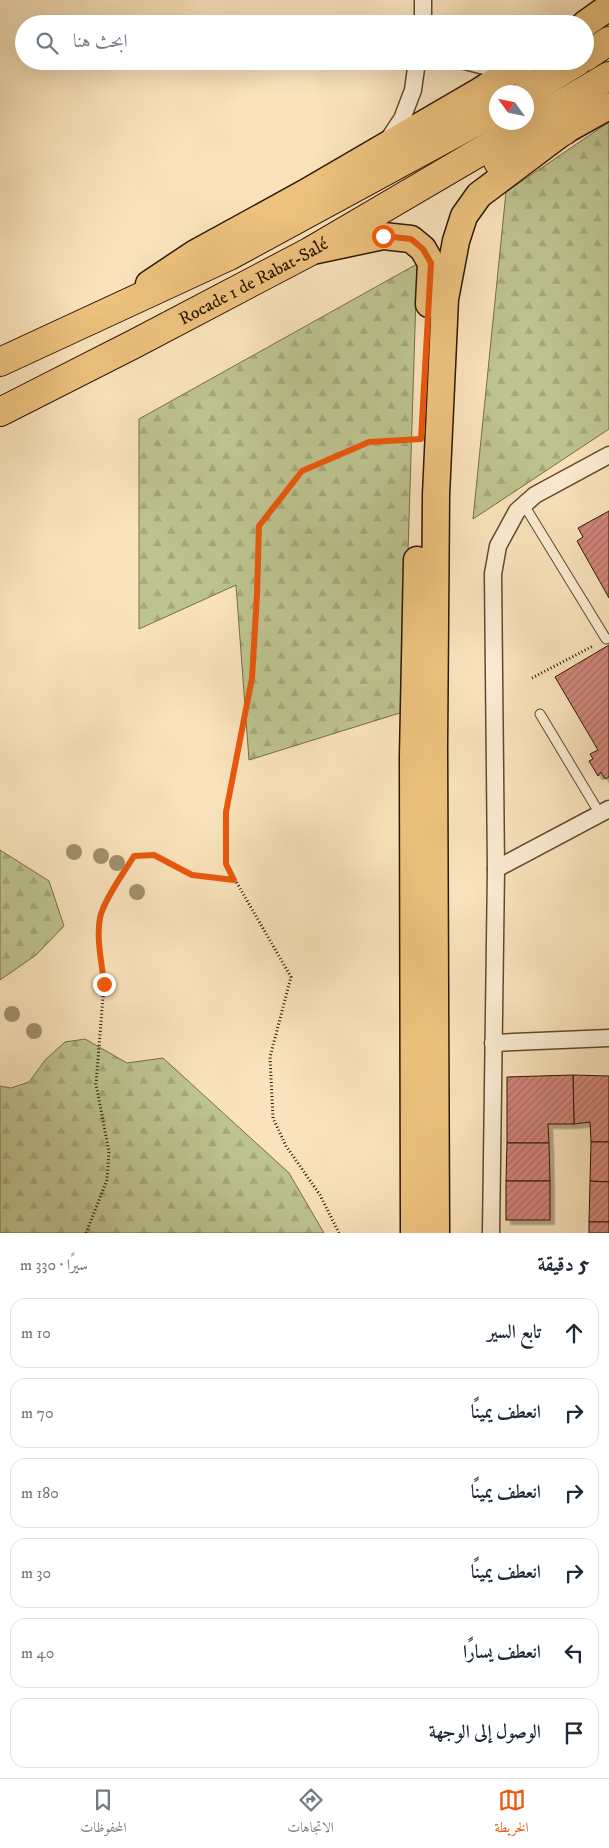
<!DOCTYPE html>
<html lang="ar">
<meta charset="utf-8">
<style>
:root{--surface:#fff;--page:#f2f2f3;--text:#1f2937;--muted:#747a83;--line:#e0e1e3;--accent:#ea580c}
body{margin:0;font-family:"IM FELL DW Pica",Amiri,serif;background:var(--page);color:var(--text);direction:rtl}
.compass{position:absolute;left:489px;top:85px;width:45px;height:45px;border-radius:50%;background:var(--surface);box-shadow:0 5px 20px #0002;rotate:303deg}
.stop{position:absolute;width:15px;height:15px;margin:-11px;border:4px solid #ea580c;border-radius:50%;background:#fff}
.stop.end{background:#ea580c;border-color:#fff;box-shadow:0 1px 5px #0008}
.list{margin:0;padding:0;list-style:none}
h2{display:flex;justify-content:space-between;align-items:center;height:65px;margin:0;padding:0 20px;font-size:21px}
h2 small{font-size:16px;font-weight:400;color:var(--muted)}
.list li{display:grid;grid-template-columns:32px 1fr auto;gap:15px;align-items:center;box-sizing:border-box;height:70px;margin:0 10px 10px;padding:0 10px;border:1px solid var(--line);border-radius:15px}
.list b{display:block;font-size:19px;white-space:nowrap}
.list em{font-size:16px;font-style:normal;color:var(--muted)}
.icon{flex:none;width:28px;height:28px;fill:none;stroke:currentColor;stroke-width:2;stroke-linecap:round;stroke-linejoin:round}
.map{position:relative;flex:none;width:609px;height:1233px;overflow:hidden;direction:ltr}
.search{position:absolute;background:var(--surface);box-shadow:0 5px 20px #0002;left:15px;right:15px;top:15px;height:55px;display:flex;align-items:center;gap:12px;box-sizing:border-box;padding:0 18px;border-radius:28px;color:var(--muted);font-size:19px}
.sheet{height:545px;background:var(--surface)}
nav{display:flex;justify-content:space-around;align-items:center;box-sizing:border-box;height:70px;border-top:1px solid var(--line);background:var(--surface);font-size:14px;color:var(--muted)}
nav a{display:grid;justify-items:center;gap:2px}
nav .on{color:var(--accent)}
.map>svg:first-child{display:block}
.forest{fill:url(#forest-firs);stroke:#766e48}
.building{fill:url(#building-hatch);stroke:#2d1800;filter:url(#shadow)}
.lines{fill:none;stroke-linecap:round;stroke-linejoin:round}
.lane-casing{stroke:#604b2f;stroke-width:11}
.street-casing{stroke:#604b2f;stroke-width:19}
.primary-casing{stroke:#2d1800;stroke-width:29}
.highway-casing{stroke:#2d1800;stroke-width:30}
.path{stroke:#2d1800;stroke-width:3;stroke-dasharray:1 2.5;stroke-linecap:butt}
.lane{stroke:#fcedd3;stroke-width:9}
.street{stroke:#fcedd3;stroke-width:16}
.primary{stroke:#edc27e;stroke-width:26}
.highway{stroke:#edc27e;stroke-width:28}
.tree{fill:#a1906d}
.route{stroke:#ea580c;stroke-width:6}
.labels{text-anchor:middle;stroke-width:4;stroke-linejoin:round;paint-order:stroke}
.street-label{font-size:18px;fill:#2d1800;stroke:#fcedd3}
</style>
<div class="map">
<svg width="609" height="1233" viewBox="0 0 609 1233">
<defs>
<pattern id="forest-firs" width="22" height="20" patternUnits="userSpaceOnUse" patternTransform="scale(1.25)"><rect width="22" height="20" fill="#bec491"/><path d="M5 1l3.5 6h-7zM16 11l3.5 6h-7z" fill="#a4a87b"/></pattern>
<pattern id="building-hatch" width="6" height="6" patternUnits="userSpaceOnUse" patternTransform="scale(1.25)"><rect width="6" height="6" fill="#d3877d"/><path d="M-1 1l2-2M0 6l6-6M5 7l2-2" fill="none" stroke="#ac6d64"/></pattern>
<filter id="shadow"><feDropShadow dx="4.5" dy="4.5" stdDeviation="0" flood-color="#0004"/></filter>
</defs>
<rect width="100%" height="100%" fill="#fae3bc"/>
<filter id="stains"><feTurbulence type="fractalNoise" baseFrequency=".004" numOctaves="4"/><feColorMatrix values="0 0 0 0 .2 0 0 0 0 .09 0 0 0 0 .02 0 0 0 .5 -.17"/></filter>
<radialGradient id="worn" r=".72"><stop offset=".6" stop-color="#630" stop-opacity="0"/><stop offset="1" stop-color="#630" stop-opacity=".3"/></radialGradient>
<g class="forest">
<polygon points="609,122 609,429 473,519 506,192"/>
<polygon points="417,264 403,712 249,760 236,585 139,629 139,419"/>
<polygon points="0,850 49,881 64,926 36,955 0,980"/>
<polygon points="85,1039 127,1063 163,1058 289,1173 324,1233 0,1233 0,1086 11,1088 29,1082 46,1059 65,1042"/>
</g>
<g class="building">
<polygon points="609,511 609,598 577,541 583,537 578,528"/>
<polygon points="609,645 609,777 605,779 601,772 598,776 589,761 593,759 590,754 598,750 555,677"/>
<polygon points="573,1075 609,1076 609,1142 591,1142 590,1122 574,1124"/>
<polygon points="573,1075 574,1124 548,1124 549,1143 507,1143 507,1077"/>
<polygon points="591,1142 609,1142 609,1182 590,1181"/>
<polygon points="507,1143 549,1143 550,1181 506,1181"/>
<rect x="506" y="1181" width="44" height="39"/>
<polygon points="590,1181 609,1182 609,1222 589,1222"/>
<rect x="589" y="1222" width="20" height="11"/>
</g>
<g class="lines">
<defs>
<g id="lane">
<polyline points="524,505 606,639"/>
<polyline points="540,714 600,814"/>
</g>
<g id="street">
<polyline points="423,24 423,0"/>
<polyline points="465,61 492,68 515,63"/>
<polyline points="388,140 402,119 413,90 417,61"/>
<polyline points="496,869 609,809"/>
<polyline points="493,1043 609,1038"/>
<polyline points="491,1233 496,869 493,574 498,546 517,511 535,495 609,455"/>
</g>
<g id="primary">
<polyline points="585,24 609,7"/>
<polyline points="317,250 383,236 411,239 423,249 431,263 429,304"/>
<polyline points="149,284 194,254 305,193 480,91 527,61"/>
<polyline points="414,1233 413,757 417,560"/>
<polyline points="436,1233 434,746 436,495 445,299 456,241 464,216 479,195 564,131 609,106"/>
</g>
<g id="highway">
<polyline points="585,57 609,41"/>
<polyline points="526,93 578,61"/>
<polyline points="498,162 516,151 564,131"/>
<polyline points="0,362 229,256 496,111"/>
<path id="s1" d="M0,412L134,344L309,252L609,76"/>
</g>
</defs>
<use href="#lane" class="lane-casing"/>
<use href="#street" class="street-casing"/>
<use href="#primary" class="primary-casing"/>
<use href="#highway" class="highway-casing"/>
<g class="path">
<polyline points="532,678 593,646"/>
<polyline points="86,1233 107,1180 109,1152 96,1084 104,984 99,937 100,917 115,886 134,857 154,855 192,875 234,880"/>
<polyline points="339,1233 320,1195 286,1146 273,1118 270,1057 291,977 226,864 226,812 252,678 257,595 259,526 302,471 369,442 415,440"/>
</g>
<use href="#lane" class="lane"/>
<use href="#street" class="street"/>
<use href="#primary" class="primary"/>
<use href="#highway" class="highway"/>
</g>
<g class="tree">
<circle cx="74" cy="852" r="8"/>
<circle cx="101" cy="856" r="8"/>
<circle cx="117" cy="863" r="8"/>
<circle cx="137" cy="892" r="8"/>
<circle cx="12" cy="1014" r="8"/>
<circle cx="34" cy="1031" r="8"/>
</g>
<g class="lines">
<path class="route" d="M104,984C102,963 96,939 100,918C103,901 125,871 134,856L154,855L192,875L234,880L226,864V812L252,678L257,595L259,526L302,471L369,442L421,439L431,263L423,249L411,239L383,236"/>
</g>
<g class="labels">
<g class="street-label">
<text dy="6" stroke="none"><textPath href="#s1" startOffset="285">Rocade 1 de Rabat-Salé</textPath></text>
</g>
</g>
<rect width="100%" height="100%" filter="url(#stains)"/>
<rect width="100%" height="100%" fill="url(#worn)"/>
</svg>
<svg class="compass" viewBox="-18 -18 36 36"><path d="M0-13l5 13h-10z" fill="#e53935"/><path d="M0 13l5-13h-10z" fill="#747a83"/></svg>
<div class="stop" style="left:383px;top:236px"></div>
<div class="stop end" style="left:104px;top:984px"></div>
<div class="search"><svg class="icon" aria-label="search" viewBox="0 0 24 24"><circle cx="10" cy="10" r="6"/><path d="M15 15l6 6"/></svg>ابحث هنا</div>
</div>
<section class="sheet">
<h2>5 دقيقة<small>سيرًا · 330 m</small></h2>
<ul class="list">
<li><svg class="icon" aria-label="ahead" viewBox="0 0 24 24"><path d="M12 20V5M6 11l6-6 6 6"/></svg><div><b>تابع السير</b></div><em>10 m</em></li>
<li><svg class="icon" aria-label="right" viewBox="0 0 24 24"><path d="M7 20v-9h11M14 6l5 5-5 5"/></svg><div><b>انعطف يمينًا</b></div><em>70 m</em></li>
<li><svg class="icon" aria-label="right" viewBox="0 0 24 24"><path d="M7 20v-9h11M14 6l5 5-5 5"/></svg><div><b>انعطف يمينًا</b></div><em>180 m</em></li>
<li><svg class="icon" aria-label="right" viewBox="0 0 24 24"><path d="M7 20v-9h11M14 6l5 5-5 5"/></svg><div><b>انعطف يمينًا</b></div><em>30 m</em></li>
<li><svg class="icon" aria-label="left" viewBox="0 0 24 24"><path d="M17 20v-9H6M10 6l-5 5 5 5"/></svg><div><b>انعطف يسارًا</b></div><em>40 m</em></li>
<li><svg class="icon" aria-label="arrive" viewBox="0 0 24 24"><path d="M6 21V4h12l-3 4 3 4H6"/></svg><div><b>الوصول إلى الوجهة</b></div></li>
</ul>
</section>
<nav>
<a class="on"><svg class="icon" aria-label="map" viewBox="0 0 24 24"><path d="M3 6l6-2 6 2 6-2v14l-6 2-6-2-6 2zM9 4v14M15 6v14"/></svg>الخريطة</a>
<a><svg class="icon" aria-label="directions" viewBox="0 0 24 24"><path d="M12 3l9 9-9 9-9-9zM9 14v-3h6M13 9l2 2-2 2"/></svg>الاتجاهات</a>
<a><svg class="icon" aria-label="saved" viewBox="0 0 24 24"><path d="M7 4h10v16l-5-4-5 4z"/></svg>المحفوظات</a>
</nav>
